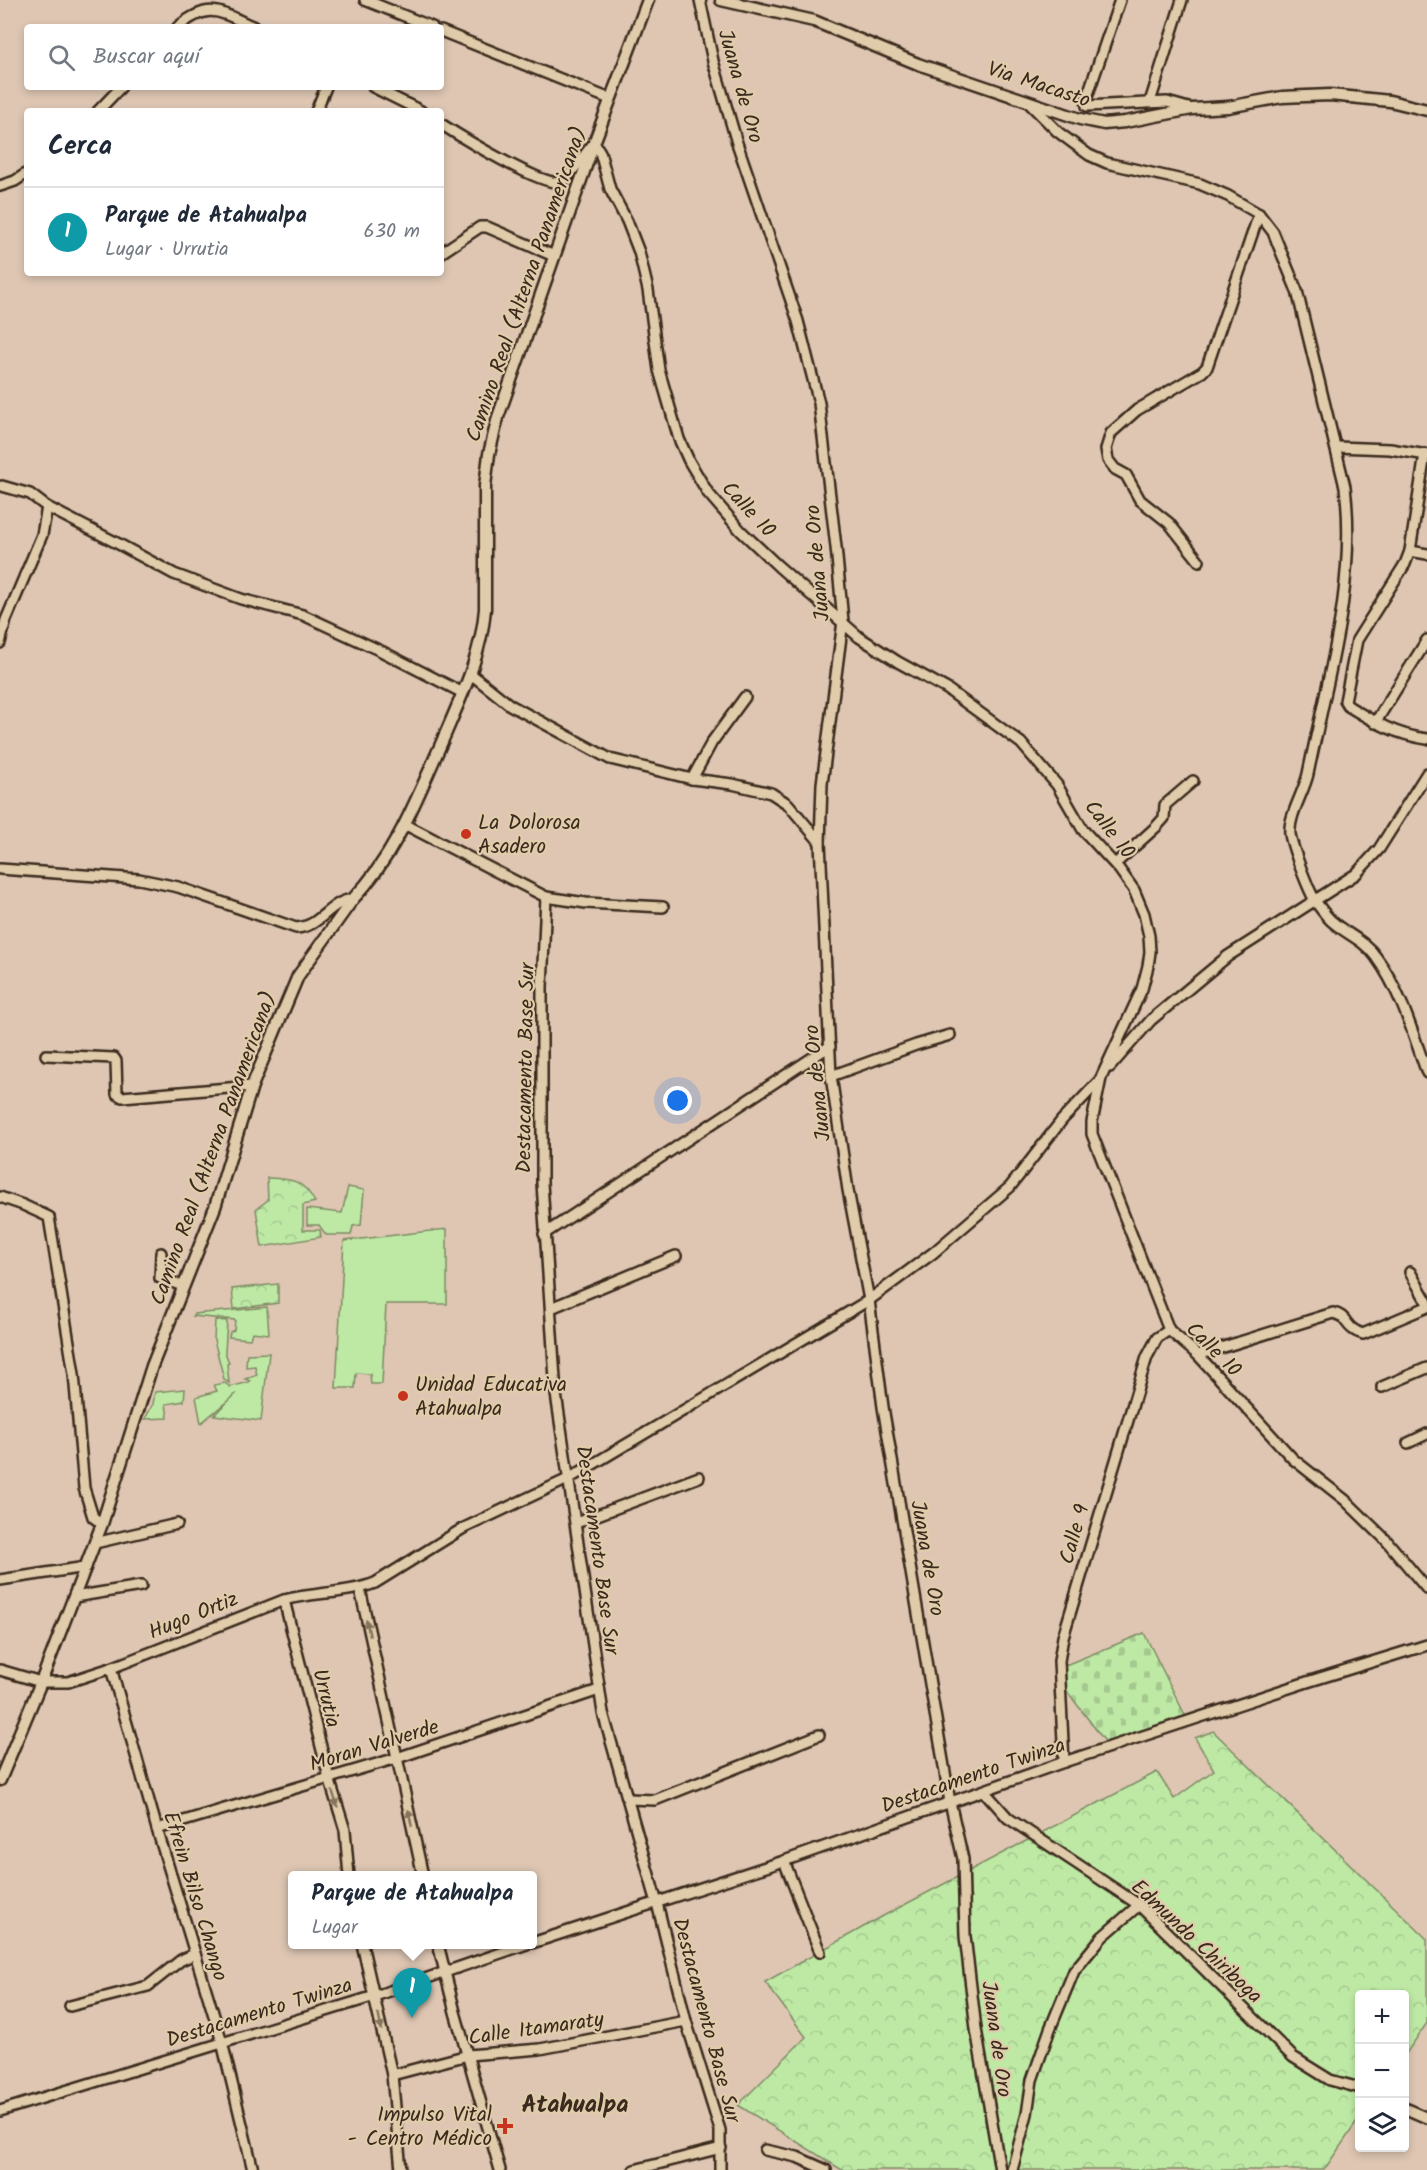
<!DOCTYPE html>
<html lang="es">
<meta charset="utf-8">
<style>
:root{--surface:#fff;--page:#f2f2f3;--text:#1f2937;--muted:#747a83;--line:#e0e1e3;--accent:#c8321e}
body{margin:0;font-family:Kalam,sans-serif;background:var(--page);color:var(--text)}
.controls{position:absolute;right:18px;bottom:18px;display:grid;overflow:hidden;border-radius:6px;box-shadow:0 3px 9px #0003}
.controls button{width:54px;height:54px;display:grid;place-items:center;padding:0;border:0;border-bottom:2px solid var(--line);background:var(--surface);color:var(--text);font:30px sans-serif}
.you{position:absolute;left:678px;top:1101px;width:21px;height:21px;margin:-15px;border:4px solid #fff;border-radius:50%;background:#1a73e8;box-shadow:0 0 0 9px #1a73e833}
.badge{display:grid;place-items:center;width:39px;height:39px;border-radius:50%;background:var(--accent);color:#fff;font-size:20px;font-weight:700}
.pin{position:absolute;translate:-50% -50px;filter:drop-shadow(0 2px 3px #0008)}
.pin::after{content:'';position:absolute;top:32px;width:21px;height:18px;background:inherit;clip-path:polygon(0 0,100% 0,50% 100%)}
.popup{position:absolute;left:288px;top:1871px;width:249px;height:78px;box-sizing:border-box;display:grid;place-content:center;border-radius:6px;background:var(--surface);filter:drop-shadow(0 2px 4px #0005);font-size:20px;white-space:nowrap;color:var(--muted)}
.popup b{font-size:22px;color:var(--text)}
.popup::after{content:'';position:absolute;left:50%;top:100%;margin-left:-12px;border:12px solid transparent;border-top-color:var(--surface)}
.list{margin:0;padding:0;list-style:none}
h2{display:flex;justify-content:space-between;align-items:center;height:78px;margin:0;padding:0 24px;font-size:26px}
h2 small{font-size:20px;font-weight:400;color:var(--muted)}
.list li{display:grid;grid-template-columns:39px 1fr auto;gap:18px;align-items:center;box-sizing:border-box;height:90px;padding:0 24px;border-top:2px solid var(--line)}
.list b{display:block;font-size:22px;white-space:nowrap}
.list p{margin:0;font-size:20px;white-space:nowrap;color:var(--muted)}
.list em{font-size:20px;font-style:normal;color:var(--muted)}
.icon{flex:none;width:33px;height:33px;fill:none;stroke:currentColor;stroke-width:2;stroke-linecap:round;stroke-linejoin:round}
.map{position:relative;flex:none;width:1427px;height:2170px;overflow:hidden}
.search{position:absolute;background:var(--surface);box-shadow:0 3px 9px #0003;left:24px;top:24px;width:420px;height:66px;display:flex;align-items:center;gap:15px;box-sizing:border-box;padding:0 21px;border-radius:6px;color:var(--muted);font-size:22px}
.panel{position:absolute;background:var(--surface);box-shadow:0 3px 9px #0003;left:24px;top:108px;width:420px;height:168px;border-radius:6px}
.map>svg:first-child{display:block}
.green{fill:#bee9a5;stroke:#7c8a62;stroke-width:1.5}
.forest{fill:url(#forest-crowns);stroke:#7c8a62;stroke-width:1.5}
.cemetery{fill:url(#cemetery-stones);stroke:#7c8a62;stroke-width:1.5}
.lines{fill:none;stroke-linecap:round;stroke-linejoin:round}
.minor-casing{stroke:#3b2a1e;stroke-width:14}
.tertiary-casing{stroke:#3b2a1e;stroke-width:15}
.minor{stroke:#e0ccaa;stroke-width:9}
.tertiary{stroke:#e0ccaa;stroke-width:10}
.oneway{fill:#85735d}
.poi-dot{fill:#c8321e;stroke:#e0ccaa;stroke-width:2}
.labels{text-anchor:middle;stroke-width:4.5;stroke-linejoin:round;paint-order:stroke}
.street-label{font-size:21px;fill:#3b2a1e;stroke:#e0ccaa}
.poi-label{font-size:21px;fill:#3b2a1e;stroke:#e0ccaa;text-anchor:start}
.quarter-label{font-size:24px;font-weight:bold;fill:#3b2a1e;stroke:#e0ccaa}
</style>
<div class="map">
<svg width="1427" height="2170" viewBox="0 0 1427 2170">
<defs>
<pattern id="forest-crowns" width="20" height="18" patternUnits="userSpaceOnUse" patternTransform="scale(1.5)"><rect width="20" height="18" fill="#bee9a5"/><path d="M2 6a3 3 0 1 1 6 0M12 15a3 3 0 1 1 6 0" fill="none" stroke="#a4c88e"/></pattern>
<pattern id="cemetery-stones" width="16" height="16" patternUnits="userSpaceOnUse" patternTransform="scale(1.5)"><rect width="16" height="16" fill="#bee9a5"/><path d="M2 7V4a2 2 0 0 1 4 0v3zM10 15v-3a2 2 0 0 1 4 0v3z" fill="#a4c88e"/></pattern>
</defs>
<rect width="100%" height="100%" fill="#dec6b3"/>
<filter id="ink" filterUnits="userSpaceOnUse"><feTurbulence type="fractalNoise" baseFrequency=".0167" numOctaves="2"/><feDisplacementMap in="SourceGraphic" scale="12" xChannelSelector="R" yChannelSelector="G"/><feConvolveMatrix kernelMatrix="1 2 1 2 8 2 1 2 1" color-interpolation-filters="sRGB"/></filter>
<g filter="url(#ink)">
<g class="green">
<polygon points="348,1187 364,1190 361,1225 353,1226 351,1235 326,1235 319,1225 307,1225 307,1209 342,1213"/>
<polygon points="447,1229 447,1304 386,1304 382,1384 371,1384 370,1374 356,1373 355,1388 336,1388 344,1241"/>
<polygon points="267,1307 269,1334 252,1332 250,1339 229,1337 230,1332 234,1330 235,1320 193,1316 194,1314"/>
<polygon points="215,1320 227,1321 225,1352 229,1363 227,1364 229,1383 224,1379 214,1340"/>
<polygon points="269,1353 261,1421 214,1415 237,1393 201,1423 196,1397 217,1391 214,1385 225,1383 230,1387 249,1382 250,1381 245,1379 257,1375 255,1366 246,1367 247,1354"/>
<polygon points="185,1389 184,1401 166,1404 168,1418 145,1419 153,1404 155,1392"/>
</g>
<g class="forest">
<path d="M267,1178C292,1179 302,1179 315,1202L303,1205V1230H320L321,1237L262,1247L256,1209L268,1200Z"/>
<polygon points="278,1284 278,1303 234,1309 232,1289"/>
<polygon points="1213,1731 1427,1939 1427,2023 1405,2055 1404,1994 1360,1994 1359,2119 1324,2170 842,2170 738,2105 806,2037 765,1982 885,1915 1157,1772 1174,1799 1214,1770 1195,1738"/>
</g>
<polygon class="cemetery" points="1144,1633 1186,1717 1113,1743 1104,1740 1063,1686 1063,1666"/>
<g class="lines">
<defs>
<g id="minor">
<polyline points="365,0 432,27"/>
<polyline points="700,0 713,61 737,143 798,321 819,403 836,547 843,621 822,784 820,842 831,1076 848,1190 869,1300 883,1407 950,1802 963,1859 965,1936 976,2029 1000,2170"/>
<polyline points="1120,0 1086,100 1087,106 1167,102 1192,109"/>
<path d="M178,27C210,1 220,12 254,27"/>
<polyline points="441,31 610,99"/>
<polyline points="373,87 421,111"/>
<polyline points="1150,102 1182,0"/>
<path d="M1029,103L1058,132L1089,155L1107,163L1200,184L1228,196L1259,214L1273,232L1297,291L1345,487C1357,584 1327,680 1308,774C1304,792 1288,817 1290,834C1292,847 1309,892 1316,902C1321,909 1327,918 1334,923C1348,935 1365,941 1376,957C1401,991 1413,1034 1427,1073"/>
<polyline points="98,111 121,87"/>
<polyline points="316,111 326,87"/>
<path d="M441,124C458,135 546,189 561,182C568,179 587,151 594,143L600,152L610,189L627,221L639,252L648,290L659,370L679,439L689,461L708,493L741,531L778,566L859,637L898,662L947,689L1021,743L1057,785L1083,830L1119,869L1134,890L1144,914L1149,936L1150,952L1148,966L1142,989L1101,1078L1092,1122V1134L1169,1330L1198,1355L1293,1459L1345,1500L1386,1540L1427,1589"/>
<polyline points="0,186 15,181 27,173"/>
<polyline points="441,253 480,227 487,227 554,256"/>
<polyline points="1336,447 1390,449 1427,455"/>
<path d="M1425,454L1410,551L1405,564L1357,640L1345,701L1348,706C1374,722 1396,735 1427,739"/>
<polyline points="2,486 30,494 47,507 115,542 174,574 241,599 303,615 381,651 463,693"/>
<polyline points="1410,551 1427,554"/>
<polyline points="1199,561 1169,523 1140,500 1126,475 1115,469 1108,460 1106,449 1111,433 1137,410 1202,372 1207,367 1259,214"/>
<polyline points="0,643 6,620 42,535 47,507"/>
<polyline points="471,674 510,705 610,759 692,779 732,784 771,793 788,804 820,842"/>
<polyline points="1375,723 1427,640"/>
<polyline points="692,779 712,742 745,697"/>
<polyline points="406,825 546,897 542,987 542,1183 556,1394 603,1713 657,1903 686,2021 720,2130 720,2170"/>
<polyline points="1115,864 1156,827 1164,818 1165,805 1193,781"/>
<path d="M0,869L139,879L178,887L296,928C321,927 328,902 353,899"/>
<polyline points="546,897 586,903 663,907"/>
<polyline points="46,1055 114,1058 116,1061 117,1094 122,1097 252,1086"/>
<polyline points="1110,1067 1151,1020 1228,956 1356,874 1379,849 1427,773"/>
<polyline points="831,1076 916,1045 950,1035"/>
<polyline points="0,1197 23,1205 49,1217 74,1374 84,1488 93,1517 102,1524"/>
<polyline points="544,1234 830,1046"/>
<polyline points="161,1253 160,1278 183,1286"/>
<polyline points="1410,1272 1427,1302"/>
<polyline points="551,1308 676,1256"/>
<path d="M1198,1355L1333,1313C1349,1316 1343,1328 1363,1334L1427,1307"/>
<polyline points="1382,1387 1427,1368"/>
<polyline points="1408,1443 1427,1434"/>
<polyline points="576,1523 699,1477"/>
<polyline points="95,1543 177,1524"/>
<polyline points="0,1580 86,1567"/>
<polyline points="360,1589 423,1876"/>
<polyline points="74,1597 141,1586"/>
<polyline points="284,1600 329,1778 345,1830 349,1876"/>
<polyline points="111,1668 157,1829 222,2042 253,2170"/>
<path d="M0,1670L41,1682H68L111,1668L284,1600C314,1592 346,1594 375,1583L462,1529L570,1478L869,1300L933,1253L1010,1187L1062,1120L1100,1080"/>
<polyline points="1064,1762 1059,1661 1063,1637 1147,1357 1157,1338 1169,1330"/>
<polyline points="984,1791 1008,1818 1139,1905 1293,2057 1330,2080 1360,2088"/>
<polyline points="629,1799 655,1800 819,1735"/>
<polyline points="157,1829 397,1758 599,1690"/>
<polyline points="784,1861 820,1952"/>
<polyline points="532,1943 784,1861 1064,1762 1307,1682 1427,1645"/>
<polyline points="362,1944 392,2075 401,2170"/>
<polyline points="438,1944 455,2012 500,2170"/>
<polyline points="70,2006 148,1986 181,1960 195,1954"/>
<polyline points="392,2075 468,2055 540,2049 686,2021"/>
<polyline points="1404,2108 1427,2118"/>
<polyline points="0,2111 375,1996 527,1944"/>
<polyline points="765,2150 797,2157 826,2170"/>
<polyline points="634,2170 721,2148"/>
<polyline points="1012,2170 1027,2114 1032,2080 1050,2029 1074,1971 1102,1937 1139,1905"/>
</g>
<g id="tertiary">
<polyline points="721,0 814,21 918,64 1080,119 1104,124 1125,122 1192,109 1228,107 1282,97 1330,95 1390,101 1427,110"/>
<path d="M0,1780L41,1682L102,1524L152,1366L215,1207L252,1086L298,976L353,899C395,856 417,798 441,744C460,699 481,658 485,609V486L489,454L498,417L594,143L648,0"/>
</g>
</defs>
<use href="#minor" class="minor-casing"/>
<use href="#tertiary" class="tertiary-casing"/>
<use href="#minor" class="minor"/>
<use href="#tertiary" class="tertiary"/>
</g>
<defs><path id="oneway-solid" d="M-6-.8H1V-3.2L6.5 0L1 3.2V.8H-6Z" transform="scale(1.5)"/></defs>
<g class="oneway">
<use href="#oneway-solid" transform="translate(368 1628) rotate(-102)"/>
<use href="#oneway-solid" transform="translate(335 1799) rotate(72)"/>
<use href="#oneway-solid" transform="translate(410 1818) rotate(-102)"/>
<use href="#oneway-solid" transform="translate(380 2022) rotate(78)"/>
</g>
</g>
<g class="poi-dot">
<circle cx="466" cy="834" r="6"/>
<circle cx="403" cy="1396" r="6"/>
<path d="M502 2117h6v6h6v6h-6v6h-6v-6h-6v-6h6z"/>
</g>
<g class="labels">
<g class="street-label">
<text transform="translate(1039 84) rotate(18)" y="7">Via Macasto</text>
<text transform="translate(741 86) rotate(74)" y="7">Juana de Oro</text>
<text transform="translate(526 284) rotate(-71)" y="7">Camino Real (Alterna Panamericana)</text>
<text transform="translate(749 509) rotate(47)" y="7">Calle 10</text>
<text transform="translate(817 563) rotate(-95)" y="7">Juana de Oro</text>
<text transform="translate(1110 829) rotate(52)" y="7">Calle 10</text>
<text transform="translate(525 1068) rotate(-89)" y="7">Destacamento Base Sur</text>
<text transform="translate(817 1083) rotate(-96)" y="7">Juana de Oro</text>
<text transform="translate(213 1148) rotate(-70)" y="7">Camino Real (Alterna Panamericana)</text>
<text transform="translate(1214 1349) rotate(45)" y="7">Calle 10</text>
<text transform="translate(1074 1534) rotate(-74)" y="7">Calle 9</text>
<text transform="translate(598 1550) rotate(82)" y="7">Destacamento Base Sur</text>
<text transform="translate(928 1558) rotate(80)" y="7">Juana de Oro</text>
<text transform="translate(193 1615) rotate(-22)" y="7">Hugo Ortiz</text>
<text transform="translate(327 1698) rotate(76)" y="7">Urrutia</text>
<text transform="translate(374 1745) rotate(-17)" y="7">Moran Valverde</text>
<text transform="translate(973 1775) rotate(-19)" y="7">Destacamento Twinza</text>
<text transform="translate(196 1896) rotate(73)" y="7">Efrein Bilso Chango</text>
<text transform="translate(1197 1941) rotate(43)" y="7">Edmundo Chiriboga</text>
<text transform="translate(259 2012) rotate(-17)" y="7">Destacamento Twinza</text>
<text transform="translate(707 2020) rotate(75)" y="7">Destacamento Base Sur</text>
<text transform="translate(536 2028) rotate(-8)" y="7">Calle Itamaraty</text>
<text transform="translate(997 2039) rotate(82)" y="7">Juana de Oro</text>
</g>
<g class="poi-label">
<text x="478" y="829">La Dolorosa<tspan x="478" dy="24">Asadero</tspan></text>
<text x="415" y="1391">Unidad Educativa<tspan x="415" dy="24">Atahualpa</tspan></text>
<text x="492" y="2121" text-anchor="end">Impulso Vital<tspan x="492" dy="24">- Centro Médico</tspan></text>
</g>
<g class="quarter-label">
<text x="575" y="2112">Atahualpa</text>
</g>
</g>
</svg>
<div class="controls">
<button>+</button>
<button>−</button>
<button><svg class="icon" aria-label="layers" viewBox="0 0 24 24"><path d="M12 4l9 5-9 5-9-5zM3 14l9 5 9-5"/></svg></button>
</div>
<div class="you"></div>
<div class="pin badge" style="left:412px;top:2018px;background:#0f9aa8">1</div>
<div class="popup"><b>Parque de Atahualpa</b>Lugar</div>
<div class="search"><svg class="icon" aria-label="search" viewBox="0 0 24 24"><circle cx="10" cy="10" r="6"/><path d="M15 15l6 6"/></svg>Buscar aquí</div>
<section class="panel">
<h2>Cerca<small></small></h2>
<ul class="list">
<li><span class="badge" style="background:#0f9aa8">1</span><div><b>Parque de Atahualpa</b><p>Lugar · Urrutia</p></div><em>630 m</em></li>
</ul>
</section>
</div>
